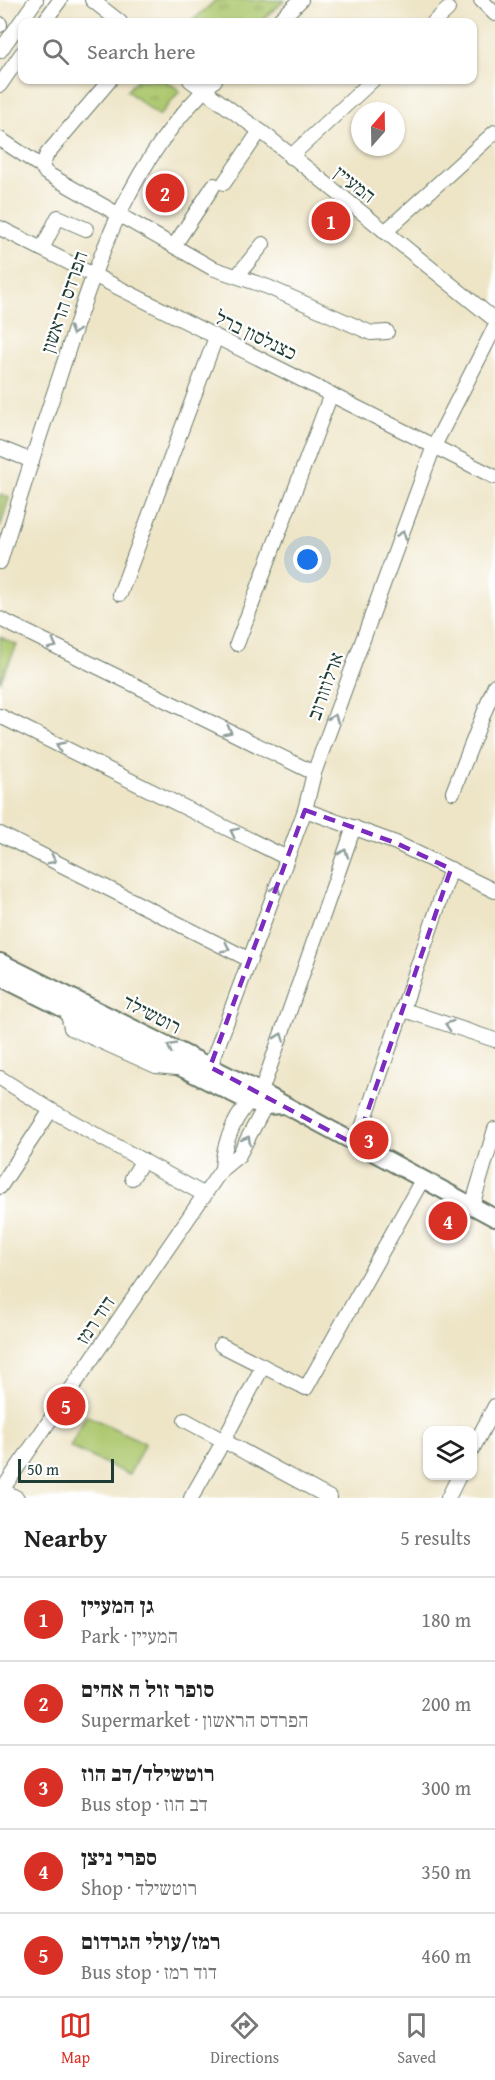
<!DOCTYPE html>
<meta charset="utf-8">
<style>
:root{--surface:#fff;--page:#f2f2f2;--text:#222;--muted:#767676;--line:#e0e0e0;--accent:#d93025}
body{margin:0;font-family:"Gentium Book Plus","Frank Ruhl Libre",serif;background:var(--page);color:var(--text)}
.controls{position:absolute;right:18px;bottom:18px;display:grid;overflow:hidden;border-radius:12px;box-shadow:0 2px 4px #0004}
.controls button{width:54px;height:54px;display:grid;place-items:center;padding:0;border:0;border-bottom:2px solid var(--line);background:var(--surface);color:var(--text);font:30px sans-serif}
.compass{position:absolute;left:351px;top:102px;width:54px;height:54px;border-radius:50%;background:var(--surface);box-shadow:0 2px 4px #0004;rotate:20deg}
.scale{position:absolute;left:18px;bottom:15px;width:96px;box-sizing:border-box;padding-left:6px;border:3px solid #1f3d34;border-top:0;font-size:16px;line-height:21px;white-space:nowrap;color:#1f3d34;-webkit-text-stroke:4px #fff;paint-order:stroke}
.you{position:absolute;left:308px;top:560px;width:21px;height:21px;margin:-15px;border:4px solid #fff;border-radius:50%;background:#1a73e8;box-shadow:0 0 0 9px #1a73e833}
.badge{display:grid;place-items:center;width:39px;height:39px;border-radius:50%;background:var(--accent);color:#fff;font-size:20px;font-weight:700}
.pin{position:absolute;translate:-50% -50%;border:3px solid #fff;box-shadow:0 2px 6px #0006}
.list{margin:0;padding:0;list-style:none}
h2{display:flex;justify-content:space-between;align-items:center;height:78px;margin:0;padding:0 24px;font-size:26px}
h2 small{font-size:20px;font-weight:400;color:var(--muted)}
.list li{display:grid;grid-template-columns:39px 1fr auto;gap:18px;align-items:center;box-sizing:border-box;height:84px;padding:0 24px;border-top:2px solid var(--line)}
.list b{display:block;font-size:22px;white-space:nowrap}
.list p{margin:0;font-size:20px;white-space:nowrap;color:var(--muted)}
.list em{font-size:20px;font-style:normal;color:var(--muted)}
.icon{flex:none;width:33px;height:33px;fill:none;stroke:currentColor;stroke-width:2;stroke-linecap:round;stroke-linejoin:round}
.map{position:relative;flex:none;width:495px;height:1498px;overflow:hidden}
.search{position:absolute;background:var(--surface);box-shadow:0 2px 4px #0004;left:18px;right:18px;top:18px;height:66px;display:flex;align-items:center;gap:15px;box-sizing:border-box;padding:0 21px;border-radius:12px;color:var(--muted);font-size:22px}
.sheet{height:498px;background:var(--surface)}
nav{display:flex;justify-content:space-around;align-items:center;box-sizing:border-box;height:84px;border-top:2px solid var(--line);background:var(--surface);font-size:16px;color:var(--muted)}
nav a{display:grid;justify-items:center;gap:3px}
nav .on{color:var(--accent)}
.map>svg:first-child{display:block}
.park{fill:url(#park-tufts);stroke:#668250;stroke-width:1.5}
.garden{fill:#acc76d;stroke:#668250;stroke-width:1.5}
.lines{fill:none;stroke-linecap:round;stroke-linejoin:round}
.minor-casing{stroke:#677867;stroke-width:16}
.major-casing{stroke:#677867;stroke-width:20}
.minor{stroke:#fff;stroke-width:14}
.major{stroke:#fff;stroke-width:16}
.oneway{stroke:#8f9e9a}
.marked{fill:none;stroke:#7b2cbf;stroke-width:4.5;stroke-dasharray:12 8;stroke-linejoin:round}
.labels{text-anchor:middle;stroke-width:4.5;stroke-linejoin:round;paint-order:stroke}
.street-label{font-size:20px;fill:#1f3d34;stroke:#fff}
</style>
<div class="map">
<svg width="495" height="1498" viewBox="0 0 495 1498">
<defs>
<pattern id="park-tufts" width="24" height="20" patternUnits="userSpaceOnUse" patternTransform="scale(1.5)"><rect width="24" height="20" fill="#acc76d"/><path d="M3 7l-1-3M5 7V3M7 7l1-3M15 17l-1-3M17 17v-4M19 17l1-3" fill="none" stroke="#8ba35a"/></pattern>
</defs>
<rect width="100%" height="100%" fill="#fff"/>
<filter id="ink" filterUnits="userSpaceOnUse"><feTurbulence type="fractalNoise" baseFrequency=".0167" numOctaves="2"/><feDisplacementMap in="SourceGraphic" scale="12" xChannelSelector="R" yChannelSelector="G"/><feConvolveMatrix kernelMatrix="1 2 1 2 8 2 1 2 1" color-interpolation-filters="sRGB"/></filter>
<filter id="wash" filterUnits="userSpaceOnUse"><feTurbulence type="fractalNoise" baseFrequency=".008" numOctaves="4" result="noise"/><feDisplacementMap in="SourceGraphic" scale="24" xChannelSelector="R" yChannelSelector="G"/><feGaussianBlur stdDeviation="1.35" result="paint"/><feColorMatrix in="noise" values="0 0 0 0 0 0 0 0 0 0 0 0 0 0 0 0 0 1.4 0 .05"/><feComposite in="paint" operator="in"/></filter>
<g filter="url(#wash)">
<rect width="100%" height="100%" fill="#eee5c7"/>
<g class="park">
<polygon points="216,0 285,0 260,22 191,22"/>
<polygon points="136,80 165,80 180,91 159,116 127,91"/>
<polygon points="331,201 351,220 332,241 311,223"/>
<polygon points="0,494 9,498 0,528"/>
<polygon points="0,637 17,645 0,682"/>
</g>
<polygon class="garden" points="86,1415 145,1443 129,1475 70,1447"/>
</g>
<g filter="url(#ink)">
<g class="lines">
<defs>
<g id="minor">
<polyline points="92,0 120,22"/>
<polyline points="481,0 495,14"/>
<polyline points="44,22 60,0"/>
<polyline points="277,22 301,0"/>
<polyline points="434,22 448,9"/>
<polyline points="0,24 0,25"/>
<polyline points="0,51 36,0"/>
<polyline points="110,80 47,154 42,167 46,173 212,268 268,287 371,333 387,332"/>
<polyline points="190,80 267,136 495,320"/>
<polyline points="0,85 22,53"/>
<polyline points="0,139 42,167"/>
<polyline points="290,157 373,80"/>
<polyline points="224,183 260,131"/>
<polyline points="0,228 495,477"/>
<polyline points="385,232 495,132"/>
<polyline points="174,246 214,185"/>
<polyline points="42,249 58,217 86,229"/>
<polyline points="237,276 263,244"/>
<polyline points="0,448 32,461"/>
<path d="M0,562C19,500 39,437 60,375C95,266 128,160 215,80"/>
<polyline points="120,594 216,337"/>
<polyline points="0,619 314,773"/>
<polyline points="237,644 331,394"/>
<polyline points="0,716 287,858"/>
<polyline points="453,792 495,685"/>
<polyline points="305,810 396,843 495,891"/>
<polyline points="0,834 250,960"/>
<polyline points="67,1010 71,1028 156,1066 177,1068"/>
<polyline points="404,1010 495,1040"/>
<polyline points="210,1067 305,810 314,773 434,446 495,327"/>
<polyline points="0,1078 51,1110 205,1195"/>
<polyline points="261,1092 354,827"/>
<polyline points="356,1145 451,869"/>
<path d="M222,1169C223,1143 236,1111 257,1095"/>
<polyline points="132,1178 143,1160"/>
<polyline points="0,1187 51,1110"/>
<polyline points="472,1206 495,1129"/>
<polyline points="221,1345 306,1388 422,1180"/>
<polyline points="185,1420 330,1498"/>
<polyline points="223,1442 263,1366"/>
<polyline points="472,1450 495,1406"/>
<polyline points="2,1490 17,1498"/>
<polyline points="0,1493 222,1169 239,1155 265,1106 262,1097"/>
<polyline points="191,1498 219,1449"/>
<polyline points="448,1498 459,1476"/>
</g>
<g id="major">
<polyline points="0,962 261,1092 495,1218"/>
<polyline points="0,977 248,1101 265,1106 284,1105"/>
</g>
</defs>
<use href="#minor" class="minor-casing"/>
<use href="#major" class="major-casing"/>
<use href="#minor" class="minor"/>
<use href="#major" class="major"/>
</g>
<defs><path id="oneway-chevron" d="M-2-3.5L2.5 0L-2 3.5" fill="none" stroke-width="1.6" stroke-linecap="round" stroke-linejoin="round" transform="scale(1.5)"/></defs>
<g class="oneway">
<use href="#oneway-chevron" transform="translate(74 331) rotate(108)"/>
<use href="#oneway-chevron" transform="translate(402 535) rotate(-70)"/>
<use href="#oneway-chevron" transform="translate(53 645) rotate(26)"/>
<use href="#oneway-chevron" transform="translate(334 718) rotate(-70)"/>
<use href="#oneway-chevron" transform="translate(228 731) rotate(26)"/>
<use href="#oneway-chevron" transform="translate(60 746) rotate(-154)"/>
<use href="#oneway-chevron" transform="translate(234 832) rotate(-154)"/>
<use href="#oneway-chevron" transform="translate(344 853) rotate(-71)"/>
<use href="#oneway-chevron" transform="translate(52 860) rotate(27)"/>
<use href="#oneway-chevron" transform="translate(276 889) rotate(-70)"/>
<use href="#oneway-chevron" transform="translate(226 948) rotate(27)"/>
<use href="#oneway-chevron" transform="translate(449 1025) rotate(-162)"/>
<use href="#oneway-chevron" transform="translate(280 1037) rotate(-71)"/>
<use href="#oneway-chevron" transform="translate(171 1047) rotate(-153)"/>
<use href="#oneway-chevron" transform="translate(247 1140) rotate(-61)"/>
</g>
</g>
<path class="marked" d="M305,810L396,843L451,869L356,1145L210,1067Z"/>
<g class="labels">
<g class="street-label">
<text transform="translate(355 184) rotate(38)" y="7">המעיין</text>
<text transform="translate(64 302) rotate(-71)" y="7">הפרדס הראשון</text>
<text transform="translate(256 335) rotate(26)" y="7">כצנלסון ברל</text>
<text transform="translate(325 686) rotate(-70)" y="7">ארלוזורוב</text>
<text transform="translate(152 1014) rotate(27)" y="7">רוטשילד</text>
<text transform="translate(95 1320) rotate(-56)" y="7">דוד רמז</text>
</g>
</g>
</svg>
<div class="controls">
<button><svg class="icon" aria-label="layers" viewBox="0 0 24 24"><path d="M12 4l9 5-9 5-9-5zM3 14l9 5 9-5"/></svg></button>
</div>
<svg class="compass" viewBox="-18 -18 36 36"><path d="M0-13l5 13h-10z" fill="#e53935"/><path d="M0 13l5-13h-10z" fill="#767676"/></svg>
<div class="scale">50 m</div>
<div class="you"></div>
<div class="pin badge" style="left:331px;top:221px">1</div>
<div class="pin badge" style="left:165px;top:193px">2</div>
<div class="pin badge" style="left:369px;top:1140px">3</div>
<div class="pin badge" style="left:448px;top:1221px">4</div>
<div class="pin badge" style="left:66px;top:1406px">5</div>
<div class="search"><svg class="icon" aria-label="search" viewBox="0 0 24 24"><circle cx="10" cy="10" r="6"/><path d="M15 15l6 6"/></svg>Search here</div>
</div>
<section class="sheet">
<h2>Nearby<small>5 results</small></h2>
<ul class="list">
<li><span class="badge">1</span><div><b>גן המעיין</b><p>Park · המעיין</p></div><em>180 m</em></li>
<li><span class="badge">2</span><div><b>סופר זול ה אחים</b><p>Supermarket · הפרדס הראשון</p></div><em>200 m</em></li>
<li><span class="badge">3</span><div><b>רוטשילד/דב הוז</b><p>Bus stop · דב הוז</p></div><em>300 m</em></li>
<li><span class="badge">4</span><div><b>ספרי ניצן</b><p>Shop · רוטשילד</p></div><em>350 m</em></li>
<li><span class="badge">5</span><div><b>רמז/עולי הגרדום</b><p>Bus stop · דוד רמז</p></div><em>460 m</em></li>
</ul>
</section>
<nav>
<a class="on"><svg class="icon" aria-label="map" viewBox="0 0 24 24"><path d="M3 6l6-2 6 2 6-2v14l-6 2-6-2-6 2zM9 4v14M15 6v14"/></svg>Map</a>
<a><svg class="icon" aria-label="directions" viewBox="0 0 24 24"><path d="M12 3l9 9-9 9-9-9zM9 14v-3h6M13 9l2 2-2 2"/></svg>Directions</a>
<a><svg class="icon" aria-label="saved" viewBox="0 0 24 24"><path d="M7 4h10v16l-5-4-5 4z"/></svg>Saved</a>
</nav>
